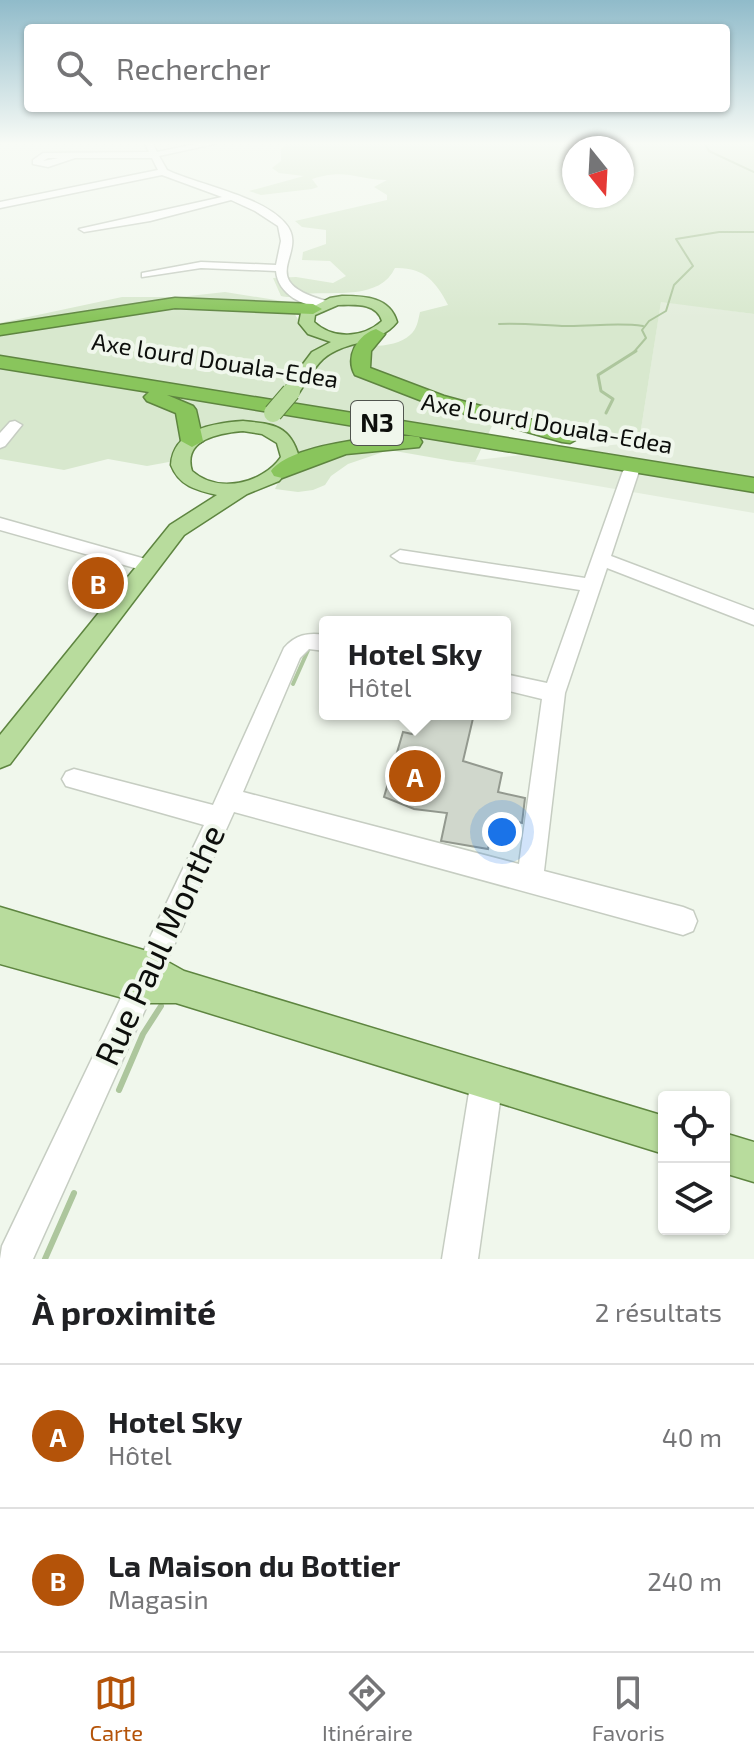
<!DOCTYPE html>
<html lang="fr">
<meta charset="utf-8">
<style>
:root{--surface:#fff;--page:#f6f6f6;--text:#202124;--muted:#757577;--line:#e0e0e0;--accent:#b45309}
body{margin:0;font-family:"Exo 2",sans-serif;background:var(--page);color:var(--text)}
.controls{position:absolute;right:24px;bottom:24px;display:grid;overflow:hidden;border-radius:8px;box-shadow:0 2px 6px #0004}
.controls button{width:72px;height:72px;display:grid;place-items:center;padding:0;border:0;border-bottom:2px solid var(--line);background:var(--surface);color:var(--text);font:40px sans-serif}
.compass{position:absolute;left:562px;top:136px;width:72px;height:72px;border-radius:50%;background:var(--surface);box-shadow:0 2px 6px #0004;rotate:162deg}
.you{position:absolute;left:502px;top:832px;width:28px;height:28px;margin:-20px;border:6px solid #fff;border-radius:50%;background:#1a73e8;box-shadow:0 0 0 12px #1a73e833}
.badge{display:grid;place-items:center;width:52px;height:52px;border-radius:50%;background:var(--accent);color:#fff;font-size:26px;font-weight:700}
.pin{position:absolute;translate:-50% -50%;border:4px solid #fff;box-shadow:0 2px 8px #0006}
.popup{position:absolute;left:319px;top:616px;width:192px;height:104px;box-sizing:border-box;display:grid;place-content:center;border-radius:8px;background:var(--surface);filter:drop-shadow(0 2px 6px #0005);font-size:26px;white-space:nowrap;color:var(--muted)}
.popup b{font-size:30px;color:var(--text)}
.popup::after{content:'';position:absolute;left:50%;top:100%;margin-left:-16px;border:16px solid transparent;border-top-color:var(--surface)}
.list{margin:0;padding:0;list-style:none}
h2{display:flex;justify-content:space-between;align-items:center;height:104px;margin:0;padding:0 32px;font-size:34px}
h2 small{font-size:26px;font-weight:400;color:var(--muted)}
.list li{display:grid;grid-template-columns:52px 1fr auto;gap:24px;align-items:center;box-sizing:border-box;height:144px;padding:0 32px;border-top:2px solid var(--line)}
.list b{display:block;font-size:30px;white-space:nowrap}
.list p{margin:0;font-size:26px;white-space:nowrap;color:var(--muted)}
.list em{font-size:26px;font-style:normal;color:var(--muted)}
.icon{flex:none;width:44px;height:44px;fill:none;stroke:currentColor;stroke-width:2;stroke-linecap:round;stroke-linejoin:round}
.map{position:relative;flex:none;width:754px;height:1259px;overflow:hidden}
.search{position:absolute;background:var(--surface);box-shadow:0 2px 6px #0004;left:24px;right:24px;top:24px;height:88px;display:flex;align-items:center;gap:20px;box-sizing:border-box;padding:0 28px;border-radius:8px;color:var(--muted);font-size:30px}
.sheet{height:392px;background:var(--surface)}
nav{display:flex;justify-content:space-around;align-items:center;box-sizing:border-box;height:112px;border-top:2px solid var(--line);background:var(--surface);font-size:22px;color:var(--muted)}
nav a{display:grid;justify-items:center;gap:4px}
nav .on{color:var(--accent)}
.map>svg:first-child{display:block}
.built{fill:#e3eddc}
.green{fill:#d8e8ce;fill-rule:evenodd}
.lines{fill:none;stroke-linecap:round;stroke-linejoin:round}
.stream-far3{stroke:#adc69d;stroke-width:2}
.stream-far2{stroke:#adc69d;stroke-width:3}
.stream-far1{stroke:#adc69d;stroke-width:4}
.stream{stroke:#adc69d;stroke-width:6}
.building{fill:#d0d7cc;stroke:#93998f;stroke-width:2}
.minor-casing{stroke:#c6cdc2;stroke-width:3}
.major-casing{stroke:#5e8540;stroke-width:3}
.highway-casing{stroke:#5e8540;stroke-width:3}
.minor{fill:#fff;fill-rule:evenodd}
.major{fill:#b8dc9d;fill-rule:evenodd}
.highway{fill:#89c55c;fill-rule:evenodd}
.major-bridge-casing{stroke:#5e8540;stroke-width:20;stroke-linecap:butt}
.major-bridge{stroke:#b8dc9d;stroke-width:18}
.labels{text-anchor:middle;stroke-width:8;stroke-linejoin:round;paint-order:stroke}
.far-street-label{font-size:24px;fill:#0d0f0c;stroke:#f0f7ec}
.shield{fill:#f0f7ec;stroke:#51554f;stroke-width:2}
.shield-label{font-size:26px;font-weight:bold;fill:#0d0f0c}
.near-street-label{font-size:34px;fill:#0d0f0c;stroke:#f0f7ec}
</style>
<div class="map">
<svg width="754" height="1259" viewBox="0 0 754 1259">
<rect width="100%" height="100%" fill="#f0f7ec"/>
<polygon class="built" points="661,301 754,314 754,513 458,462 639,442"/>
<path class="green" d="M293,142H754V314L661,302L639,442L500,409L475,462H458L389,450L348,464L331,476L325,485L313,490L298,492L275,489L290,457L267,429L206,433L180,460L147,466L108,459L64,470L0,459V323L122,297H180L225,292L288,302C292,308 296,318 302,324C322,344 387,356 410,335C417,329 418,321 420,312L448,305C436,281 423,267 395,268C380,300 335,291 306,294C296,295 292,299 281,296L273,278L296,277L333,283L346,276L330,261L302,260L303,252L326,244V230L302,227L295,221L387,200V195L374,187L387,180C355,179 346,168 312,179L318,187L312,189L261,195L249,191L304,176L279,173L272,168L281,161V148ZM574,148H622V196H574Z"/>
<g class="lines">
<g class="stream-far3">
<polyline points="704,142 709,151 754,172"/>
<path d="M499,324C521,323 540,325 562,326C589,327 615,322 643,326"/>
<polyline points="633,353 646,338 642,330 649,321 666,311 674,285 693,266 676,239 719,232 754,232"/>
</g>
<polyline class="stream-far2" points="606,413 613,399 601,391 598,375 636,351"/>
<polyline class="stream-far1" points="293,684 309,648"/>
<g class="stream">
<polyline points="119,1090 143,1034 161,1006"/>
<polyline points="45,1259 74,1193"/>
</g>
</g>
<polygon class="building" points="419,714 474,714 463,761 502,773 498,792 525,798 522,823 494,816 488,849 441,841 447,813 414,809 384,797 403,732 412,734"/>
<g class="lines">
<defs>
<g id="minor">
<path d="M144,142H152L157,152L205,142H223L159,156L167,170C199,185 262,196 285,223C312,253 250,280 327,301V307C305,308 278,295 276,271L201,268L142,277V273L201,262L276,265L281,241L278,226L255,211L231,200L150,221L84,232L79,229L222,197L162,175L0,208V202L158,170L152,158H75L48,167L33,164V160L43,153L149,152ZM48,158H59L43,161Z"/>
<polygon points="15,421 22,425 5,446 0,448 0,433 10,422"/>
<path d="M631,466L639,471L611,556L754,610V625L607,568L565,693L544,871L683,907L693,911L697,921L693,931L683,935L234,812L33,1259H0L2,1246L204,825L66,786L62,779L66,772L74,769L213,805L284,648C295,635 308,632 325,635V651L309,649L300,658L243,792L519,864L542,699L505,690V674L547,683L580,590L400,562L391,556L400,550L585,578L623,471Z"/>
<polygon points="0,518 156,562 158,566 149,572 0,530"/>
<polygon points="487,1064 498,1069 503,1080 478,1259 442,1259 471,1080 476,1069"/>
</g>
<g id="major">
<path d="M342,296C365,296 390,297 397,322C378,346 346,339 323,359C313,368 305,384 297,396H285L282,392L312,352L331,342L308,334L299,323L301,313L330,298ZM338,305C354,305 376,302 382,321C363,338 333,340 314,322L315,315Z"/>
<path d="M243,421C273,424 290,425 299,457L279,481L247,494L184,535L10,764L0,768V735L170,525L217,495C196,490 179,486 171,465C173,429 214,423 243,421ZM243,431L262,434L277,443L281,457C262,484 218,494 192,471C182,439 220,433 243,431Z"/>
<polygon points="0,907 150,952 184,971 664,1116 664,1154 176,1003 141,1003 0,964"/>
<polygon points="724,1133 754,1142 754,1182 724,1173"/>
</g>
<g id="highway">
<polygon points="175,298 313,304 322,309 313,314 175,308 0,335 0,325"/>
<path d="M376,329L385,334L371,351L370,368L444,396L578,432L581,437L570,443L562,442L430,404L355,375C345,357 357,335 376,329Z"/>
<polygon points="0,356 754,478 754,492 167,395 193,406 196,410 203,441 192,447 181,441 176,413 147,401 144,397 149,392 0,368"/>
<path d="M411,436L419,437L422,442L419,447L346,454L282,478L274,476L271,471C291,444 378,436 411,436Z"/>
</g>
</defs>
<use href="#minor" class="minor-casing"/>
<use href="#major" class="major-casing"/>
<use href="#highway" class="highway-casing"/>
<use href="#minor" class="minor"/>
<use href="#major" class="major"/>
<use href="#highway" class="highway"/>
<defs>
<polyline id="major-bridge" points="273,413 291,392"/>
</defs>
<use href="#major-bridge" class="major-bridge-casing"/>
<use href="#major-bridge" class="major-bridge"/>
</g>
<linearGradient id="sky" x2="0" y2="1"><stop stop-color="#90bbca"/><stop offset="0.45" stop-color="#f8fbf6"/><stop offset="1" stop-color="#f8fbf6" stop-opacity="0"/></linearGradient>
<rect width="754" height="319" fill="url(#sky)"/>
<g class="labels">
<g class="far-street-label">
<text transform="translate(215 361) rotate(9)" y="8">Axe lourd Douala-Edea</text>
<text transform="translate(547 424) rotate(10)" y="8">Axe Lourd Douala-Edea</text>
</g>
<rect class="shield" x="351" y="401" width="52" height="44" rx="6"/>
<g class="shield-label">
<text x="377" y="432">N3</text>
</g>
<g class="near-street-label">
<text transform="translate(160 945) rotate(-65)" y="12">Rue Paul Monthe</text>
</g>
</g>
</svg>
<div class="controls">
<button><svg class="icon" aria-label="locate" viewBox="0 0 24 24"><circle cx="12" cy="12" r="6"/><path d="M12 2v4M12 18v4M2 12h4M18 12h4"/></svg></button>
<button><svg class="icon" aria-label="layers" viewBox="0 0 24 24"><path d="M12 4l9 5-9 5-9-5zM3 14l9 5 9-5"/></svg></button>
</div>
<svg class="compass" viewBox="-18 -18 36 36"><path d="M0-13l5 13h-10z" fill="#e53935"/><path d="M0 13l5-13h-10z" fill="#757577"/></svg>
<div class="you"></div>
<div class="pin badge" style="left:415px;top:776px">A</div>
<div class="popup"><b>Hotel Sky</b>Hôtel</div>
<div class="pin badge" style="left:98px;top:583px">B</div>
<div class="search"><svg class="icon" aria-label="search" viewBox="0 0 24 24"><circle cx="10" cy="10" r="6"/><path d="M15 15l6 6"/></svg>Rechercher</div>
</div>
<section class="sheet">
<h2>À proximité<small>2 résultats</small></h2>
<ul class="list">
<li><span class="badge">A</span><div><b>Hotel Sky</b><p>Hôtel</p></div><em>40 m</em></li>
<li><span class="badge">B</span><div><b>La Maison du Bottier</b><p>Magasin</p></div><em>240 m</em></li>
</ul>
</section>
<nav>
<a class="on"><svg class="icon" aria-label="map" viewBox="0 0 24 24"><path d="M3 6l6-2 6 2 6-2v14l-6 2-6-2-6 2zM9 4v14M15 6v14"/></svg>Carte</a>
<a><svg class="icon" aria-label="directions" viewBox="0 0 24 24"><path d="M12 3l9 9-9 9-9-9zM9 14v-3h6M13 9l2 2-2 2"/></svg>Itinéraire</a>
<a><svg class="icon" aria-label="saved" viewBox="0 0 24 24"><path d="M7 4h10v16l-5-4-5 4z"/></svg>Favoris</a>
</nav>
